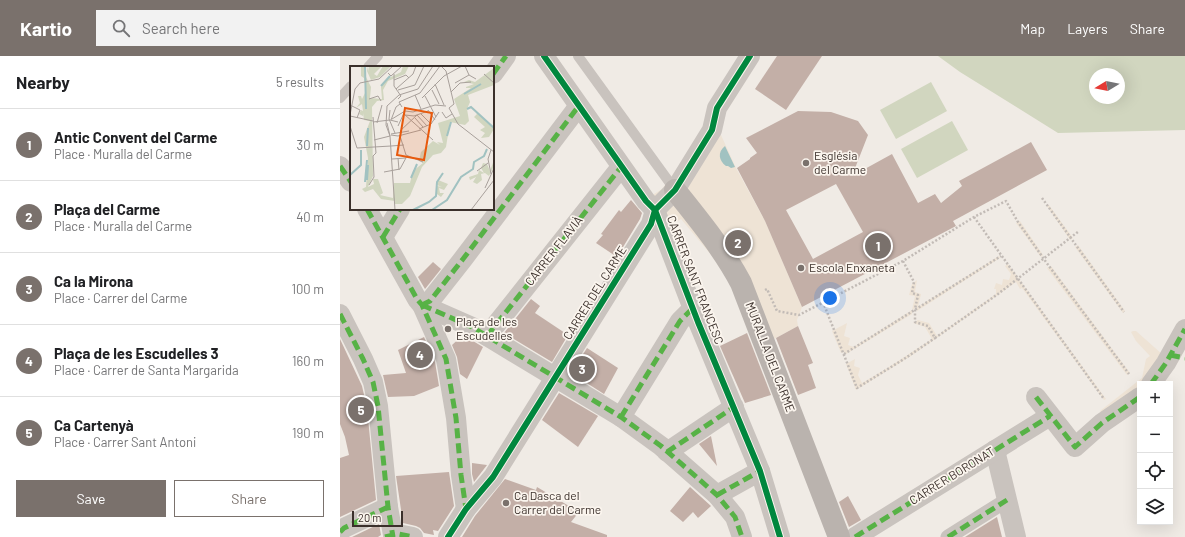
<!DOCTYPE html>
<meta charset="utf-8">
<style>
:root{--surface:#fff;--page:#f2f2f2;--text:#202124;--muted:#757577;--line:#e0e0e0;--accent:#7a716c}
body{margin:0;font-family:Barlow,sans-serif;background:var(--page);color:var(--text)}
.controls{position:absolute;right:12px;bottom:12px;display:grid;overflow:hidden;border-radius:0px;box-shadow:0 4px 16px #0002}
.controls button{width:36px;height:36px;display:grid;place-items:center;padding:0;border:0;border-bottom:1px solid var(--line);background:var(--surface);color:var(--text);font:20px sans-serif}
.compass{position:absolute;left:749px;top:12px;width:36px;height:36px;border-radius:50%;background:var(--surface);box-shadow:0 4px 16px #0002;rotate:260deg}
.scale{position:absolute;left:12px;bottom:10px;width:51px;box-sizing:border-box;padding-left:4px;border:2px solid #3b302b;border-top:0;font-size:11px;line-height:14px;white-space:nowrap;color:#3b302b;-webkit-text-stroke:3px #fbf5ee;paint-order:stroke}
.you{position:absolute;left:490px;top:242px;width:14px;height:14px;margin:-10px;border:3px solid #fff;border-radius:50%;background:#1a73e8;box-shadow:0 0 0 6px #1a73e833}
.badge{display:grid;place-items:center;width:26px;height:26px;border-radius:50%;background:var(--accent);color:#fff;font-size:13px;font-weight:700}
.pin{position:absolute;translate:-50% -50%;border:2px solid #fff;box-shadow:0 1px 4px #0006}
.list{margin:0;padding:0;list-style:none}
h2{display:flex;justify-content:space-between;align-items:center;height:52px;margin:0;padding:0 16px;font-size:17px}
h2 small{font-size:13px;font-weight:400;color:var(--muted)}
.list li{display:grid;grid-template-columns:26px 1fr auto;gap:12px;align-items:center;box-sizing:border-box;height:72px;padding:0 16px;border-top:1px solid var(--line)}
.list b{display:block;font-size:15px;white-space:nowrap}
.list p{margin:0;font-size:13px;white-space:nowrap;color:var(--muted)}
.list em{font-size:13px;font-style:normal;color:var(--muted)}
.actions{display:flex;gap:8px;padding:12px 16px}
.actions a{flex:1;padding:9px 0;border:1px solid var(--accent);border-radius:0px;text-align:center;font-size:14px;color:var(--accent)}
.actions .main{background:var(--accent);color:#fff}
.icon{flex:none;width:22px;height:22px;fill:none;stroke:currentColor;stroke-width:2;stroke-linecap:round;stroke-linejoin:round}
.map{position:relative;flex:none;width:845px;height:481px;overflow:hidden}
header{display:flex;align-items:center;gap:24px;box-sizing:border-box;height:56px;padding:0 20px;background:var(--accent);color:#fff}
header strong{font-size:19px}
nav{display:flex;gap:22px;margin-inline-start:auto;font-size:14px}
.search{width:280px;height:36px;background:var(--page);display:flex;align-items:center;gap:10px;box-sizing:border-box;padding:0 14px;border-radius:0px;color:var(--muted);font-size:15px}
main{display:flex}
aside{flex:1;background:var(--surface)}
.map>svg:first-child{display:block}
.green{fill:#d1d6bf;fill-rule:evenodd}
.plaza{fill:#eee3d5}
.water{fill:#a1c2c1}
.building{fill:#c3afa7;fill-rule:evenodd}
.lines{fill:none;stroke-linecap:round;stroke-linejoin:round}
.path{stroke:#c2bbb6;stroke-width:2.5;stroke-dasharray:2 2;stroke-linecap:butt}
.service{stroke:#c9c3be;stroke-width:10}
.pedestrian{stroke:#c9c3be;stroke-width:15}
.minor{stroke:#c9c3be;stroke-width:20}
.secondary{stroke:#bab3ae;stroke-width:22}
.quiet{stroke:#57b246;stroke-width:5;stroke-dasharray:10 5;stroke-linecap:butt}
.cycleway-casing{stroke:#fbf5ee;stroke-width:8}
.cycleway{stroke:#00873e;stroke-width:6}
.poi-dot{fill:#7a716c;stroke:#fbf5ee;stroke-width:1.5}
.labels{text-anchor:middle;stroke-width:3.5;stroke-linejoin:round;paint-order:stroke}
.poi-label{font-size:12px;fill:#3b302b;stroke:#fbf5ee;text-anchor:start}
.street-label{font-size:12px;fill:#3b302b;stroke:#fbf5ee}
.inset-river{fill:none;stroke:#a1c2c1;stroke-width:2}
.inset-road{fill:none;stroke:#a8a09b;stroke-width:1}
.view{fill:#e8590c;fill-opacity:0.15;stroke:#e8590c;stroke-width:2}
.inset-edge{fill:none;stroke:#3b302b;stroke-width:2}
</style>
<header>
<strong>Kartio</strong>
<div class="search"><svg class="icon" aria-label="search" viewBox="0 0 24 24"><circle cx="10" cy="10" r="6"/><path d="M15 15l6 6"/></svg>Search here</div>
<nav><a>Map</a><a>Layers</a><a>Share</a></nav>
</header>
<main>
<aside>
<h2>Nearby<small>5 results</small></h2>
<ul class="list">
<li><span class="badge">1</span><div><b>Antic Convent del Carme</b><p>Place · Muralla del Carme</p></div><em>30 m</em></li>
<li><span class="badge">2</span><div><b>Plaça del Carme</b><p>Place · Muralla del Carme</p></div><em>40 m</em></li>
<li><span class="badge">3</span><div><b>Ca la Mirona</b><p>Place · Carrer del Carme</p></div><em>100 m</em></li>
<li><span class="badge">4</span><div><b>Plaça de les Escudelles 3</b><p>Place · Carrer de Santa Margarida</p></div><em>160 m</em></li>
<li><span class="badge">5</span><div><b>Ca Cartenyà</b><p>Place · Carrer Sant Antoni</p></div><em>190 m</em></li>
</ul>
<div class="actions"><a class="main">Save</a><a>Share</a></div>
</aside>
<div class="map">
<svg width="845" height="481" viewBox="0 0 845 481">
<rect width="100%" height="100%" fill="#f0ebe5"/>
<g class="green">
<path d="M598,0H845V74L718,77L620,16ZM755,18H779V42H755Z"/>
<polygon points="591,26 607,55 556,83 540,54"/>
<polygon points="612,65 628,94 577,122 561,93"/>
</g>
<g class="plaza">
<polygon points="367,72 381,79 396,112 425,165 462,251 457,264 458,270 432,284 383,213 341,163 329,170 311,140 322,133"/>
<polygon points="709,149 733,182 730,184 728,181 707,150"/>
<polygon points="680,165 703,199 701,201 676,167"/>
<polygon points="738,189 785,255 783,257 735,191"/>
<polygon points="659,200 660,202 577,255 577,251 572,254 572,258 506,298 504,296 501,297 492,275 507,267 504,280 510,282 508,289 514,291 572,254 575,240 569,239 572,228 577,224 575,236 581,238 578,251"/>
<polygon points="668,208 766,343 764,344 690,243 682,232 680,233 676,226 571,300 516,334 506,308 515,303 514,310 520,312 518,319 522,327 546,313 592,283 585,271 573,267 578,264 589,267 597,280 656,238 656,233 654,233 656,227 662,229 663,223 669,224 671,218 665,210"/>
<polygon points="711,210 790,317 787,319 707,212"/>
<polygon points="793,275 796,275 823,299 804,328 800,328 800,333 764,361 760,355 802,322 806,303 810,300 796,285 791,276"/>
</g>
<path class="water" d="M385,90L395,111L391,112L388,110H386C379,105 377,96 385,90Z"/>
<g class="building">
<polygon points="437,0 482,0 446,54 415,33"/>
<path d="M458,55L491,56L518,65L528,79L512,120L552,98L578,147L595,138L601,147L622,130L619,125L691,86L707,114L613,165L616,170L462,251L425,165L397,112L410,103V102L417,97L406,82ZM496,128L523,176L473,203L446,154Z"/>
<polygon points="291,144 302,157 300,163 277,201 256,187 263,179 261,178 279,154 281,156"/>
<polygon points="93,206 101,213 85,233 78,221"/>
<polygon points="191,243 200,250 195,257 228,279 212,306 164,277"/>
<polygon points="458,270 473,307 468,309 476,332 458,339 436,282"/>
<polygon points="407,277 431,339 405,347 380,290"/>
<polygon points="123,279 143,291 127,323 120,318 117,301 112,289"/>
<polygon points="84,281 95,306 99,330 74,340 48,341 43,319 66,317 58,294"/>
<polygon points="0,283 22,330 27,352 36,444 0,461 0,402 9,399 5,381 0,368"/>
<polygon points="247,292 278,312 264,338 231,317"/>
<polygon points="219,337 258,360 238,391 202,364"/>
<polygon points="371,380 377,410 359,388"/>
<polygon points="132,407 147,409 134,426 132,418"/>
<polygon points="109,416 114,450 98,475 93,474 94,479 84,477 80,472 76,470 63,467 56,420"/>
<polygon points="165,423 196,434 197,431 239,456 231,466 267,479 267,481 122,481 135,460"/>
<polygon points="350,431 371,450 358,462 353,456 343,466 330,455"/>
<polygon points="508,440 521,464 509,471 499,446"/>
<polygon points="657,461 662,481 625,481"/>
<polygon points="39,468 41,479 38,481 12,481"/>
</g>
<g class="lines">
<g class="path">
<polyline points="702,142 784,256"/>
<polyline points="634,161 764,343"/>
<polyline points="563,205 574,226 572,237 578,239 575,253 575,266 588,270 595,282 658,238 739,175"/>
<polyline points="425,234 427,233 437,255 459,259 563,205 634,161 666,145 678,166 706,206 789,318"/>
<polyline points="483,246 517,332 564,303 595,282"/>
<polyline points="504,298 661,200"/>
</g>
<g class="service">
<polyline points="238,0 335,134"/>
<polyline points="28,11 38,0"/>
<polyline points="0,42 11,30"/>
</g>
<polyline class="pedestrian" points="608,481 667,444"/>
<g class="minor">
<polyline points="204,0 306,145 315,154 358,266 420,415 440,481"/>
<polyline points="153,18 166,0"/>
<polyline points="0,110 11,126"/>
<polyline points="27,153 77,243 82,249 106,303 116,362 121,419 126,453"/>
<polyline points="43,181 60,153"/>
<polyline points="82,249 132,271 281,361 321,390 377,439 395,461 402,481"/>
<polyline points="82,249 90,245 123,203 238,51"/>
<polyline points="0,258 23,303 33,326 38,350 48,451 53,479 58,478 73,481"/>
<polyline points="147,280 281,111"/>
<polyline points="811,328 826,307 845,273"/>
<polyline points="696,341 735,391 762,367 800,341"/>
<polyline points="281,361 340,265 353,252"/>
<polyline points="655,394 676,481"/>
<polyline points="327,396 394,351"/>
<polyline points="377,439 420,415"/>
<polyline points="0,476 4,472 48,451"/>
<polyline points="108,481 126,453 153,421 311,168 315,154 335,134 372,74 377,52 410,0"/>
<polyline points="515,481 710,360"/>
</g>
<path class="secondary" d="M335,134C359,164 383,193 401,227L499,481"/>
<g class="quiet">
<polyline points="153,18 166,0"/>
<polyline points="0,110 11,126"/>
<polyline points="27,153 77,243 82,249 106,303 116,362 121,419 126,453"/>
<polyline points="43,181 60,153"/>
<polyline points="82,249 132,271 281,361 321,390 377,439 395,461 402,481"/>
<polyline points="82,249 90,245 123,203 238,51"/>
<polyline points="0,258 23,303 33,326 38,350 48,451 53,481"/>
<polyline points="147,280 281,111"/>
<polyline points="830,299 845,302"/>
<polyline points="811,328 826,307 845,273"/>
<polyline points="696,341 735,391 762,367 800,341"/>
<polyline points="281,361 340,265 353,252"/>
<polyline points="327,396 394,351"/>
<polyline points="377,439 420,415"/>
<polyline points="0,476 4,472 48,451"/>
<polyline points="45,481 58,478 73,481"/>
<polyline points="515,481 710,360"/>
<polyline points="608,481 667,444"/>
</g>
<defs>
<g id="cycleway">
<polyline points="204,0 306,145 315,154 358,266 420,415 440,481"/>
<polyline points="108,481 126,453 153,421 311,168 315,154 335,134 372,74 377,52 410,0"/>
</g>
</defs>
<use href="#cycleway" class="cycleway-casing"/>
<use href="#cycleway" class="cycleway"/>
</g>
<g class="poi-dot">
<circle cx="466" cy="107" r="4"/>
<circle cx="461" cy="212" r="4"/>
<circle cx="108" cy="273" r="4"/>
<circle cx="166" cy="447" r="4"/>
</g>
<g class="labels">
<g class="poi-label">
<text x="474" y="104">Església<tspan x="474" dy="14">del Carme</tspan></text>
<text x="469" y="216">Escola Enxaneta</text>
<text x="116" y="270">Plaça de les<tspan x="116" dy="14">Escudelles</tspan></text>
<text x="174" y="444">Ca Dasca del<tspan x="174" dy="14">Carrer del Carme</tspan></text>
</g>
<g class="street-label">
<text transform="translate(214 195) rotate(-52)" y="4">CARRER FLAVIÀ</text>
<text transform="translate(355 224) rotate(69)" y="4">CARRER SANT FRANCESC</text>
<text transform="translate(255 237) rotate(-58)" y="4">CARRER DEL CARME</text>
<text transform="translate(430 301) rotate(69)" y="4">MURALLA DEL CARME</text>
<text transform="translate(612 420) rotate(-32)" y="4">CARRER BORONAT</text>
</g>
</g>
<g transform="translate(10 10)">
<rect width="144" height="144" fill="#f0ebe5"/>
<path d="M11,0H16V11L21,21L20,32L32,33L31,21L37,13L51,6L53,0H59L55,8L38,15L33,24L34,34L27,35L22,41L23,110L18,121L24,118L23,113H28L33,127L30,129L43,132L44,117H60L63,105L73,97L69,95L71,86L83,75L90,79L87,76L93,77L88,57L110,50L104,33L121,22H116V21L124,18L114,16L119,14L125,16L144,2V19L118,29L120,36L117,43L119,55L115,59L100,56L96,81L91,87L83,89L72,101L60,130L52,138H45V135L31,133L23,123L15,126L12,123L16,121L18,92L14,71L20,55L14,54L13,47V50L9,48L11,44L13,45L12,38L6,42L10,37L8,30H11L12,33L16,25L14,12L11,10ZM18,0L19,6V0H32L24,8L27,10L33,0H41L30,11L21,14L17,5ZM125,45L144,63L139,71L131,72L135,67L130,64L135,61L124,51L127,48ZM144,94V100L137,114L139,110L135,107L131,108L132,114L127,118L123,116L126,111L120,114L119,111L128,108L129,104L134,107L131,102L133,97L137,98L140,105ZM88,114L98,118L94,124L89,122L90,127H94L91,131L87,128V120L92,121L87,119Z" fill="#d1d6bf"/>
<path class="inset-river" d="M15,0L16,43M31,20L40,10M114,28L131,18M117,43L121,41L144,62M97,70L101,56M17,80L18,62M0,109L11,99V84M61,112L67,98M17,114L18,99M15,116L17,94M63,144L79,136L86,130L87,116L93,107M82,144L97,134L111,111L123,103L124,96L134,90L137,83"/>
<path class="inset-road" d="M91,0L96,5L104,38L99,42M115,0L119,9L126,13M38,7L41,10L52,0M44,8V20L51,30L48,33M134,8L144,17M44,14L56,9L59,12M105,17L119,9M85,18L94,39M5,23L10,17L29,13L43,0M46,23L63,8L66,0M48,24L65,19L74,0M82,24L89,38M101,26L110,17L121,16M65,29L71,43M75,30L86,51M72,32L94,10L112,0M19,33L28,30L31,35M0,39L10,44L7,52M52,41L49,36L70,27L90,0M99,42L108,58L144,86M40,44L39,53L45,67M78,44L85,54M55,45L63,46L85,39L96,40M92,46L96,52L102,48M54,48L83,74M71,48L81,58M0,49L5,23M55,49L64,50L78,45M67,49L77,60M0,50L23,55M23,51L26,87M65,52L73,61M42,53L55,45M41,54L46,41L50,38M23,56L40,54L48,56M27,57L32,39M37,57L40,70L36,59L37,40L49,29L68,23L83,0M0,60L7,82L41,80M48,60L54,47M69,63L81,58L89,46M50,65L67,49M41,68L59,65M41,69L48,70L71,64M40,70L45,144M50,70L56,89L73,96M24,74L40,70M41,80L54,79M141,84L138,93L141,108M48,92L49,104M42,93L56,92M127,105L138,97M34,106L50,103L57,90M19,119L24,111L23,90L26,87M135,122L144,102M121,144L144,114"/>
<path class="view" d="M55,42L82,47L74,94L47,89Z"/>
<rect width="144" height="144" class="inset-edge"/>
</g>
</svg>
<div class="controls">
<button>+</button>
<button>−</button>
<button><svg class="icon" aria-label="locate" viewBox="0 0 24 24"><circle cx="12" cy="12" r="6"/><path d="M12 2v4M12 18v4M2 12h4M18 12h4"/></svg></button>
<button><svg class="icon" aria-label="layers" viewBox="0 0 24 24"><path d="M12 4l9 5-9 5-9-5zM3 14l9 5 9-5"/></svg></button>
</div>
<svg class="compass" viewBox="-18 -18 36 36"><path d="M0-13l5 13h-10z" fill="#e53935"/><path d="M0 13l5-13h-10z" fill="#757577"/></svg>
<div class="scale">20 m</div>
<div class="you"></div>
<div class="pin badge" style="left:538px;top:190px">1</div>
<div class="pin badge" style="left:398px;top:187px">2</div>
<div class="pin badge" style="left:242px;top:313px">3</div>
<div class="pin badge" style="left:80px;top:299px">4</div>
<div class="pin badge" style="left:21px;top:354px">5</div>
</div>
</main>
